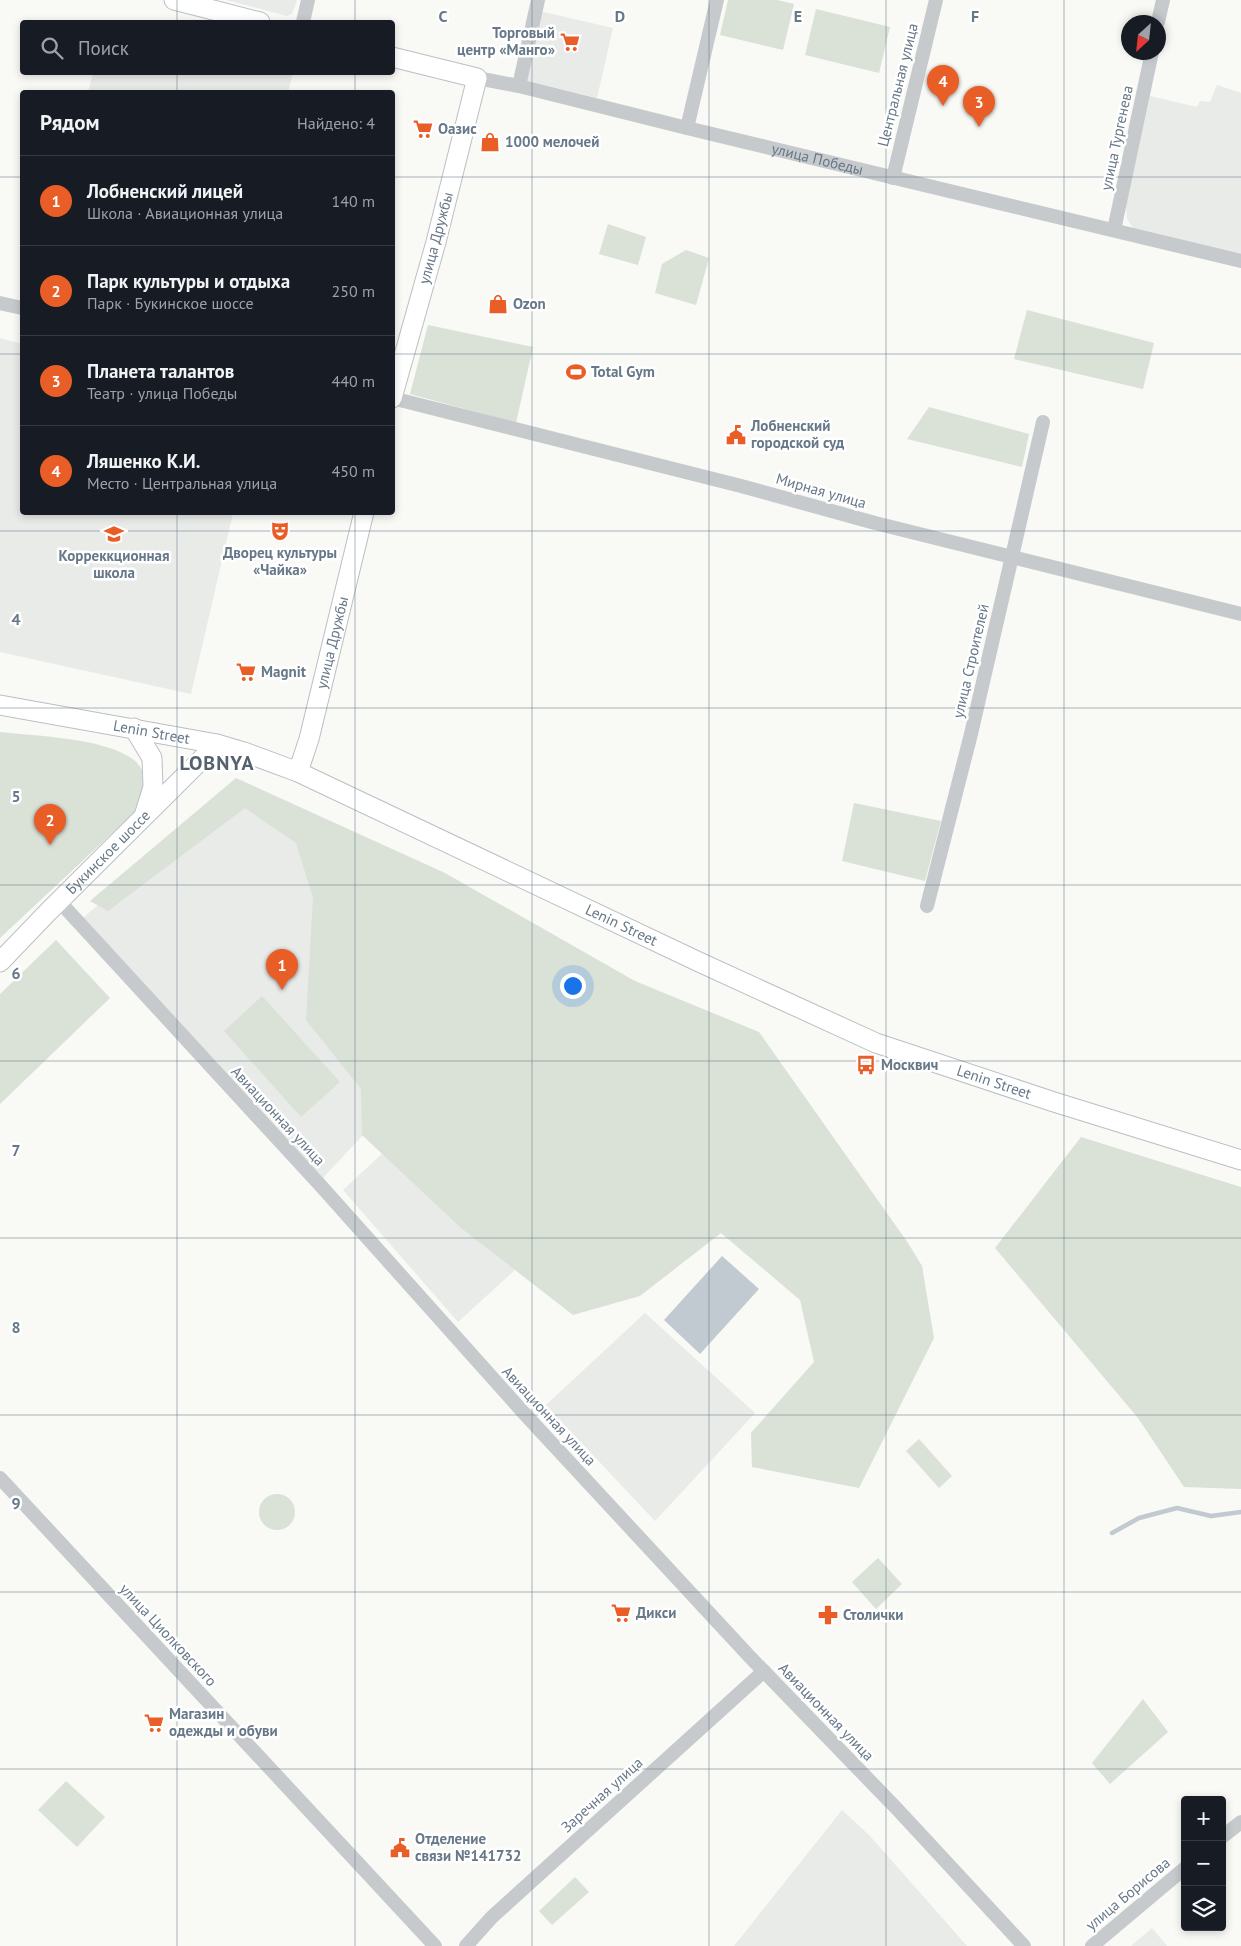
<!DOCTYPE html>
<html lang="ru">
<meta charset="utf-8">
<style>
:root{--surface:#171b24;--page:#242831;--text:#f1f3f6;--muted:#9ea1a6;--line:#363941;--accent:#e95d26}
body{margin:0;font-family:"PT Sans",sans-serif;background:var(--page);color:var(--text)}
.controls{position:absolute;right:15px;bottom:15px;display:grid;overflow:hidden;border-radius:5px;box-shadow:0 2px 8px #0003}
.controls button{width:45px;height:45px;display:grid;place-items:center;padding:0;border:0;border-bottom:1px solid var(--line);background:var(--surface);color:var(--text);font:25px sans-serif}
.compass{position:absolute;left:1121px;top:15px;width:45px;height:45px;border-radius:50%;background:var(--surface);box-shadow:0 2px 8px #0003;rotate:207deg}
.you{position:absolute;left:572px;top:985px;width:18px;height:18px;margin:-12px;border:4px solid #fff;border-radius:50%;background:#1a73e8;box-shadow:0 0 0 8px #1a73e833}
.badge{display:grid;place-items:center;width:32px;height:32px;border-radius:50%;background:var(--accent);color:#fff;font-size:16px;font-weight:700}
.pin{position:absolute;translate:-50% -41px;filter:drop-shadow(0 1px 2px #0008)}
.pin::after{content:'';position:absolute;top:26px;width:18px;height:15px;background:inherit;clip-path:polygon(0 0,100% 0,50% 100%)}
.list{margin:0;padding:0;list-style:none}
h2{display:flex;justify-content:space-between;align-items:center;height:65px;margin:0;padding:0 20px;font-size:21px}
h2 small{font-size:16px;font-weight:400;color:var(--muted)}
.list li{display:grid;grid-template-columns:32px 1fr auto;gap:15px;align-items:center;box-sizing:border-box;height:90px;padding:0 20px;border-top:1px solid var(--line)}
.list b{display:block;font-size:19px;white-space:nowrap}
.list p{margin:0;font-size:16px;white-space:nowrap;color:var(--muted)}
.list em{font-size:16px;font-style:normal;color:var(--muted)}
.icon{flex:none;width:28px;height:28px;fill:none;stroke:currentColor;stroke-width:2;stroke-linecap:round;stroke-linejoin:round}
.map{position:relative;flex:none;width:1241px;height:1946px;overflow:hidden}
.search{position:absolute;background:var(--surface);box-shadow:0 2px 8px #0003;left:20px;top:20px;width:375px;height:55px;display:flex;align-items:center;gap:12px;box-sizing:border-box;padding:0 18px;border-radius:5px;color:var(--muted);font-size:19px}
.panel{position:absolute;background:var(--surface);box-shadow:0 2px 8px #0003;left:20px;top:90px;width:375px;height:425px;border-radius:5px}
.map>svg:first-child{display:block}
.built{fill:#e9ebe9}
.green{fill:#dae1d7}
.water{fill:#c1cad0}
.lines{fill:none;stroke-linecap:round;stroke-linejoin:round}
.stream{stroke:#c1cad0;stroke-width:4.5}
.secondary-casing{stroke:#bbbfc4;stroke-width:21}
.street{stroke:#c6cacd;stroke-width:14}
.secondary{stroke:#fff;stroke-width:19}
.grid{fill:none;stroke:#677888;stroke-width:1;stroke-opacity:0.55}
.labels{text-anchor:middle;stroke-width:5;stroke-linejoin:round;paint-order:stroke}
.poi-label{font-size:15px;font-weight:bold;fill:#677888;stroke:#fff;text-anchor:start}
.street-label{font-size:15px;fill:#677888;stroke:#fff}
.district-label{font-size:20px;font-weight:bold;letter-spacing:1px;fill:#55616d;stroke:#fff}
.grid-label{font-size:16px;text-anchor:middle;font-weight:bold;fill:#677888;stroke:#fff;stroke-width:5;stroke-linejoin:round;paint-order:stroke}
</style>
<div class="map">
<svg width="1241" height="1946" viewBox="0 0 1241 1946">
<rect width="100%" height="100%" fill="#f9f9f6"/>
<g class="built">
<polygon points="226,0 297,0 292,14 287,16"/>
<polygon points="539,11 613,28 597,98 524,80"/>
<polygon points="93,73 93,72 293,73 288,92 88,92"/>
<polygon points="1217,85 1241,93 1241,255 1133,228 1127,219 1126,205 1150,96 1197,107 1200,101 1210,102"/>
<polygon points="0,338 22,344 22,512 233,513 191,694 0,652"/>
<polygon points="214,803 286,814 438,897 377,1120 321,1180 83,918"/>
<polygon points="386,1150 515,1270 458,1322 343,1190"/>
<polygon points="645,1313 755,1413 655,1521 546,1405"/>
<polygon points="842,1810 870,1836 967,1946 734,1946"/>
<polygon points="1152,1928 1167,1946 1131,1946"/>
</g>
<g class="green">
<polygon points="728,0 777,0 794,4 783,50 720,35"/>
<polygon points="816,9 890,27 879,73 805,55"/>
<polygon points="608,224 646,237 638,265 599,254"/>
<polygon points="686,250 709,258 696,305 655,293 662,264"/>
<polygon points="1027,310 1154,343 1143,389 1014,359"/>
<polygon points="428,325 533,347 516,423 410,394"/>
<polygon points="929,407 1029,434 1022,467 907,439"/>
<path d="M0,732C36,736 106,738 134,760C141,766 147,778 147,787C147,794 142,803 139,808L0,938Z"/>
<polygon points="236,778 445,873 635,981 759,1032 908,1243 922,1266 934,1338 859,1488 752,1467 751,1433 814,1362 800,1300 721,1233 640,1296 573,1315 461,1228 362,1135 361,1089 306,1020 313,898 296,843 245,808 108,911 90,901"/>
<polygon points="854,803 941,821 925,881 842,861"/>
<polygon points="56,940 110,998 0,1104 0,994"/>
<polygon points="262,996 340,1082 301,1117 224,1031"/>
<polygon points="1081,1137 1241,1187 1241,1489 1184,1487 1138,1418 995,1248"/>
<polygon points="919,1439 952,1476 939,1488 906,1451"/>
<circle cx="277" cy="1512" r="18"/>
<polygon points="878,1558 902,1584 876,1609 852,1582"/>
<polygon points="1143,1699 1168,1732 1110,1784 1092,1763"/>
<polygon points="66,1781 105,1817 77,1847 38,1810"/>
<polygon points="575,1877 589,1892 552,1925 539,1911"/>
</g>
<polygon class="water" points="722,1256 759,1289 700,1354 664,1320"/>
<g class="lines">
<polyline class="stream" points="1112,1533 1139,1518 1177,1508 1211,1516 1241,1512"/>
<defs>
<g id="secondary">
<polyline points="174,0 260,22"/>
<polyline points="392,57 477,78 436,242 392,398"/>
<path id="s2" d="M0,705L217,744L244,752L298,772L699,962L876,1043L1054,1102L1241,1160"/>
<polyline points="134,728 152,758 153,787 144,816"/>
<path id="s3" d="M298,772L309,739L364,512"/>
<path id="s4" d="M0,962L48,912L217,744"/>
</g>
</defs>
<use href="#secondary" class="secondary-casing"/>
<g class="street">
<polyline points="303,22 308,0"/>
<polyline points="1158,22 1163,0"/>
<path id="s1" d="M477,78L519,86L687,128L1241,261"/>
<polyline points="519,86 538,0"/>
<polyline points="687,128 717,0"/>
<polyline points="893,178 936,0"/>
<polyline points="1114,230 1152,52"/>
<polyline points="0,303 22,308"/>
<polyline points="392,398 741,486 875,523 1241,614"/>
<polyline points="59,901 321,1186 522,1411 749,1656 898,1810 1024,1946"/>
<polyline points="927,906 971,734 1043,422"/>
<polyline points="0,1478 435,1946"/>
<polyline points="1222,1837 1241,1822"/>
<polyline points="466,1946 492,1917 764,1671"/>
<polyline points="1092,1946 1185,1868"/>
</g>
<use href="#secondary" class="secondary"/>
</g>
<path class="grid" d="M177,0V22M355,0V22M532,0V1946M709,0V1946M886,0V1946M1064,0V1946M177,72V92M355,72V92M0,177H22M392,177H1241M0,354H22M392,354H1241M177,512V1946M355,512V1946M0,531H1241M0,708H1241M0,885H1241M0,1061H1241M0,1238H1241M0,1415H1241M0,1592H1241M0,1769H1241"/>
<defs>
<symbol id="supermarket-bare" viewBox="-9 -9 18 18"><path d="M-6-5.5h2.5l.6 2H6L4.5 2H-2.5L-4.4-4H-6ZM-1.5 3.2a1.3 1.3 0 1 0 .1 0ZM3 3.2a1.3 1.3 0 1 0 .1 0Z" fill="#e95d26" stroke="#fff" stroke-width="2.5" paint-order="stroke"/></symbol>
<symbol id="shop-bare" viewBox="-9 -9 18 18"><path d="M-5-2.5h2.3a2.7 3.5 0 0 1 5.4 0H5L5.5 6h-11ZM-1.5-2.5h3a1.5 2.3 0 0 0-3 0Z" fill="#e95d26" stroke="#fff" stroke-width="2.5" paint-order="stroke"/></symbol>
<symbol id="stadium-bare" viewBox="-9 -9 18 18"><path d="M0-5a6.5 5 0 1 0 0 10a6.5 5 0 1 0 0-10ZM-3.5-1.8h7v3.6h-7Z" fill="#e95d26" stroke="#fff" stroke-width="2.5" paint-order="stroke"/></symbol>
<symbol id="civic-bare" viewBox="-9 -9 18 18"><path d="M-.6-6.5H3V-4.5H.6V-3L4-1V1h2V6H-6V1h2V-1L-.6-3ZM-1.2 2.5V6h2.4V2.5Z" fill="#e95d26" stroke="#fff" stroke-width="2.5" paint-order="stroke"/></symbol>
<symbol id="theatre-bare" viewBox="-9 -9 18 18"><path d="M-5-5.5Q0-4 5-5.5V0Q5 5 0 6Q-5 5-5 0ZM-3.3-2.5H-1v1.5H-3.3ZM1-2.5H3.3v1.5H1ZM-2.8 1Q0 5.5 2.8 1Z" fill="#e95d26" stroke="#fff" stroke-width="2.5" paint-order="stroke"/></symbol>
<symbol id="school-bare" viewBox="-9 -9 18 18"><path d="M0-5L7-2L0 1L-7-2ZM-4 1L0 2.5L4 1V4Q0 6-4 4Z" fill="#e95d26" stroke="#fff" stroke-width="2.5" paint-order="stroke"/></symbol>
<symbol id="bus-bare" viewBox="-9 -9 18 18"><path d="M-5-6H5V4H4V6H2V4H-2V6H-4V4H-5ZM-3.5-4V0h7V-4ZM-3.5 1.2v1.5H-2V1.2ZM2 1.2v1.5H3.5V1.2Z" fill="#e95d26" stroke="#fff" stroke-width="2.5" paint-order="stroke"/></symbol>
<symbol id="pharmacy-bare" viewBox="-9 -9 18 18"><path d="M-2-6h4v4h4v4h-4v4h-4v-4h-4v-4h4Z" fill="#e95d26" stroke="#fff" stroke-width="2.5" paint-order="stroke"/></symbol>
</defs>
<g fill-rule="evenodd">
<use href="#supermarket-bare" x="556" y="28" width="28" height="28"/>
<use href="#supermarket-bare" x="409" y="115" width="28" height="28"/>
<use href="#shop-bare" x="476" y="128" width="28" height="28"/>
<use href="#shop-bare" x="484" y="290" width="28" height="28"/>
<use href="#stadium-bare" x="562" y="358" width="28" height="28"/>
<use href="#civic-bare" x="722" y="421" width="28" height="28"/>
<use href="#theatre-bare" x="266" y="517" width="28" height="28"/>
<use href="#school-bare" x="100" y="520" width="28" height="28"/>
<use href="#supermarket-bare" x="232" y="658" width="28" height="28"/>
<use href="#bus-bare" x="852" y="1051" width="28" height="28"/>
<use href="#supermarket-bare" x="607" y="1599" width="28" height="28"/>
<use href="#pharmacy-bare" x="814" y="1601" width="28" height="28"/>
<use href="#supermarket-bare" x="140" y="1709" width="28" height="28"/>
<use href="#civic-bare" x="386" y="1834" width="28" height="28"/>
</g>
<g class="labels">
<g class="poi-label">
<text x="555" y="38" text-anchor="end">Торговый<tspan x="555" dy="17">центр «Манго»</tspan></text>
<text x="438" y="134">Оазис</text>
<text x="505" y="147">1000 мелочей</text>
<text x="513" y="309">Ozon</text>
<text x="591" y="377">Total Gym</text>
<text x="751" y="431">Лобненский<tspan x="751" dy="17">городской суд</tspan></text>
<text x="280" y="558" text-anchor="middle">Дворец культуры<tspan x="280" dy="17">«Чайка»</tspan></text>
<text x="114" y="561" text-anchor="middle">Корреккционная<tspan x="114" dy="17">школа</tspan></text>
<text x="261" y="677">Magnit</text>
<text x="881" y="1070">Москвич</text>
<text x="636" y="1618">Дикси</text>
<text x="843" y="1620">Столички</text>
<text x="169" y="1719">Магазин<tspan x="169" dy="17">одежды и обуви</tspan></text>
<text x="415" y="1844">Отделение<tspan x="415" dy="17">связи №141732</tspan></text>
</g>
<g class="street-label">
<text transform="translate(898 85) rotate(-76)" y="5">Центральная улица</text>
<text transform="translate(1117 138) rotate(-78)" y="5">улица Тургенева</text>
<text dy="5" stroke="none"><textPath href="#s1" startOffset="350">улица Победы</textPath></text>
<text transform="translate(436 238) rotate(-75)" y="5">улица Дружбы</text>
<text transform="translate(821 491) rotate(16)" y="5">Мирная улица</text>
<text dy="5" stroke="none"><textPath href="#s3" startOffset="134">улица Дружбы</textPath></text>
<text transform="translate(971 661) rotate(-77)" y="5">улица Строителей</text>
<text dy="5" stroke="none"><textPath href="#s2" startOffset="154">Lenin Street</textPath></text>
<text dy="5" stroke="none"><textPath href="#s4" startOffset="154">Букинское шоссе</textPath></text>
<text dy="5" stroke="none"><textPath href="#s2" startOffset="664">Lenin Street</textPath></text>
<text dy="5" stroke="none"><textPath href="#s2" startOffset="1069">Lenin Street</textPath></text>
<text transform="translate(278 1116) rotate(47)" y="5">Авиационная улица</text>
<text transform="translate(549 1416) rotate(47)" y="5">Авиационная улица</text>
<text transform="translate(168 1635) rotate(47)" y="5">улица Циолковского</text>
<text transform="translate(826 1712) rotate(46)" y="5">Авиационная улица</text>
<text transform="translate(602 1795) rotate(-42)" y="5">Заречная улица</text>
<text transform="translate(1128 1894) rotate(-40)" y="5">улица Борисова</text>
</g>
<g class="district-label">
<text x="217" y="770">LOBNYA</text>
</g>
</g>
<g class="grid-label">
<text x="443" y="22">C</text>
<text x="620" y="22">D</text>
<text x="798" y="22">E</text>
<text x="975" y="22">F</text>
<text x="16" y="625">4</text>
<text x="16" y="802">5</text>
<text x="16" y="979">6</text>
<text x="16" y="1156">7</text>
<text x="16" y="1333">8</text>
<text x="16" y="1509">9</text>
</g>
</svg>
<div class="controls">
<button>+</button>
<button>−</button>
<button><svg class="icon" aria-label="layers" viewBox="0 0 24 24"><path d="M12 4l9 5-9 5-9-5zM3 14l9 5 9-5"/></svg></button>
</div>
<svg class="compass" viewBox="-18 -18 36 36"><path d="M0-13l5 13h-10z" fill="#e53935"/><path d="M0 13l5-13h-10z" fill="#9ea1a6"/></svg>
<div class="you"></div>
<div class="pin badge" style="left:282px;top:990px">1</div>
<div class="pin badge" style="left:50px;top:845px">2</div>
<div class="pin badge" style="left:979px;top:127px">3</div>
<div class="pin badge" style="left:943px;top:106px">4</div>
<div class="search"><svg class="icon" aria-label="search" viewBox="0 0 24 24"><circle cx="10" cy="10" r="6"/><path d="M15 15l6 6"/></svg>Поиск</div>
<section class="panel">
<h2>Рядом<small>Найдено: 4</small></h2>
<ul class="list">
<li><span class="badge">1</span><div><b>Лобненский лицей</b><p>Школа · Авиационная улица</p></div><em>140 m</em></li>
<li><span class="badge">2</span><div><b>Парк культуры и отдыха</b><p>Парк · Букинское шоссе</p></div><em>250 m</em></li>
<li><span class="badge">3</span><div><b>Планета талантов</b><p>Театр · улица Победы</p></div><em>440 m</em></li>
<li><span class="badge">4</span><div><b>Ляшенко К.И.</b><p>Место · Центральная улица</p></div><em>450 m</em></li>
</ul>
</section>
</div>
